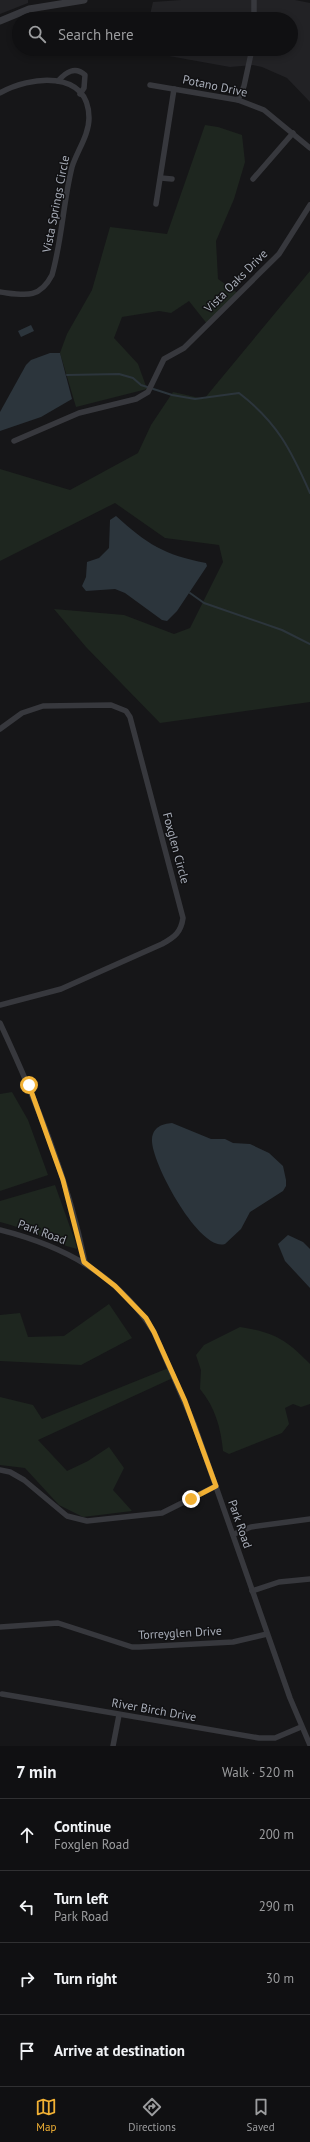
<!DOCTYPE html>
<meta charset="utf-8">
<style>
:root{--surface:#101012;--page:#1e1e20;--text:#f1f3f6;--muted:#9c9d9f;--line:#303032;--accent:#f2b134}
body{margin:0;font-family:"PT Sans",sans-serif;background:var(--page);color:var(--text)}
.stop{position:absolute;width:12px;height:12px;margin:-9px;border:3px solid #f2b134;border-radius:50%;background:#fff}
.stop.end{background:#f2b134;border-color:#fff;box-shadow:0 1px 4px #0008}
.list{margin:0;padding:0;list-style:none}
h2{display:flex;justify-content:space-between;align-items:center;height:52px;margin:0;padding:0 16px;font-size:17px}
h2 small{font-size:13px;font-weight:400;color:var(--muted)}
.list li{display:grid;grid-template-columns:26px 1fr auto;gap:12px;align-items:center;box-sizing:border-box;height:72px;padding:0 16px;border-top:1px solid var(--line)}
.list b{display:block;font-size:15px;white-space:nowrap}
.list p{margin:0;font-size:13px;white-space:nowrap;color:var(--muted)}
.list em{font-size:13px;font-style:normal;color:var(--muted)}
.icon{flex:none;width:22px;height:22px;fill:none;stroke:currentColor;stroke-width:2;stroke-linecap:round;stroke-linejoin:round}
.map{position:relative;flex:none;width:310px;height:1746px;overflow:hidden}
.search{position:absolute;background:var(--surface);box-shadow:0 2px 6px #0003;left:12px;right:12px;top:12px;height:44px;display:flex;align-items:center;gap:10px;box-sizing:border-box;padding:0 14px;border-radius:22px;color:var(--muted);font-size:15px}
.sheet{height:340px;background:var(--surface)}
nav{display:flex;justify-content:space-around;align-items:center;box-sizing:border-box;height:56px;border-top:1px solid var(--line);background:var(--surface);font-size:11px;color:var(--muted)}
nav a{display:grid;justify-items:center;gap:2px}
nav .on{color:var(--accent)}
.map>svg:first-child{display:block}
.built{fill:#222225}
.green{fill:#1e261f}
.water{fill:#2c353c}
.lines{fill:none;stroke-linecap:round;stroke-linejoin:round}
.stream{stroke:#2c353c;stroke-width:2}
.minor{stroke:#37383d;stroke-width:5.5}
.tertiary{stroke:#37383d;stroke-width:7}
.route{stroke:#f2b134;stroke-width:5}
.labels{text-anchor:middle;stroke-width:3;stroke-linejoin:round;paint-order:stroke}
.street-label{font-size:12px;fill:#a8adb8;stroke:#111113}
</style>
<div class="map">
<svg width="310" height="1746" viewBox="0 0 310 1746">
<rect width="100%" height="100%" fill="#161618"/>
<g class="built">
<polygon points="0,0 28,0 28,3 0,14"/>
<polygon points="181,0 295,0 310,3 310,102 287,78 262,67 253,65 230,67 141,51 141,49 291,49 291,19 149,19 153,2"/>
</g>
<g class="green">
<polygon points="205,125 218,127 242,135 245,162 234,199 216,241 218,279 239,294 208,325 189,301 171,313 159,311 122,317 114,338 138,364 147,389 76,407 60,353 67,334 92,290 110,227 167,234"/>
<polygon points="310,271 310,702 160,723 86,647 54,609 124,615 174,634 190,628 223,562 219,545 165,538 115,503 0,561 0,469 70,490 138,453 151,425 173,392 204,399"/>
<polygon points="12,1092 28,1120 48,1175 0,1191 0,1094"/>
<path d="M55,1185L75,1241L77,1249C51,1243 27,1228 0,1222V1201Z"/>
<polygon points="109,1304 132,1338 81,1365 0,1361 0,1315 20,1313 28,1337 64,1336"/>
<path d="M240,1327C274,1332 287,1340 310,1364V1404L301,1407L293,1404L285,1408L289,1424L282,1433L229,1454L223,1451C221,1428 215,1407 200,1389L201,1370L196,1355L204,1345Z"/>
<polygon points="171,1367 175,1377 38,1440 67,1471 88,1461 109,1447 124,1468 113,1490 132,1511 83,1517 59,1505 25,1468 0,1465 0,1397 33,1405 42,1419"/>
</g>
<g class="water">
<polygon points="31,325 34,331 21,337 18,331"/>
<polygon points="50,353 60,353 72,399 41,417 0,431 0,412 26,365 31,360"/>
<path d="M116,516C147,544 164,555 206,563L207,566L177,611L167,621L162,620L125,593L115,589L86,591L82,586L86,577L87,562L99,558L109,548L110,520Z"/>
<path d="M172,1123L211,1139H225L233,1143L250,1144L269,1153L283,1166L286,1180V1186L283,1191L250,1212L241,1229L225,1244C200,1253 150,1161 152,1139C153,1127 162,1124 172,1123Z"/>
<polygon points="288,1235 303,1242 310,1249 310,1288 285,1261 278,1244"/>
</g>
<g class="lines">
<g class="stream">
<path d="M67,375L119,374L133,378L141,385L172,395L195,399L239,393C277,422 291,450 310,493"/>
<polyline points="190,593 204,603 282,630 310,644"/>
</g>
<g class="minor">
<polyline points="254,19 254,0"/>
<path d="M58,81C66,72 75,66 85,75L84,88L80,94"/>
<polyline points="150,85 238,100 264,110 310,148"/>
<path d="M0,93C29,76 89,69 89,118C89,135 77,151 72,167C63,203 62,240 52,275C39,300 24,295 0,292"/>
<polyline points="238,100 244,86 252,49"/>
<polyline points="161,178 172,179"/>
<polyline points="253,179 293,133"/>
<polyline points="156,204 174,89"/>
<polyline points="14,441 79,413 136,399 148,392 164,359 184,348 279,254 310,205"/>
<path d="M0,729L22,713L43,706L111,705L126,711L130,717L183,918C181,932 175,937 162,944L61,989L0,1005"/>
<path d="M0,1023C36,1100 68,1179 85,1262"/>
<path d="M0,1230C64,1246 118,1275 154,1332L194,1424L290,1698L310,1745"/>
<polyline points="0,1470 10,1472 24,1480 67,1516 87,1521 162,1513 216,1486"/>
<polyline points="234,1534 251,1527 310,1519"/>
<polyline points="252,1591 279,1582 310,1579"/>
<polyline points="0,1627 58,1623 132,1647 139,1647 233,1642 267,1634"/>
<polyline points="2,1694 259,1738 275,1738 301,1727"/>
<polyline points="113,1746 119,1715"/>
</g>
<polyline class="tertiary" points="0,21 29,9 84,0"/>
</g>
<g class="lines">
<polyline class="route" points="29,1085 63,1180 84,1262 115,1286 146,1318 154,1332 185,1401 216,1486 191,1499"/>
</g>
<g class="labels">
<g class="street-label">
<text transform="translate(215 86) rotate(12)" y="4">Potano Drive</text>
<text transform="translate(56 204) rotate(-79)" y="4">Vista Springs Circle</text>
<text transform="translate(236 281) rotate(-45)" y="4">Vista Oaks Drive</text>
<text transform="translate(176 848) rotate(75)" y="4">Foxglen Circle</text>
<text transform="translate(42 1232) rotate(20)" y="4">Park Road</text>
<text transform="translate(240 1524) rotate(71)" y="4">Park Road</text>
<text transform="translate(180 1633) rotate(-3)" y="4">Torreyglen Drive</text>
<text transform="translate(154 1710) rotate(10)" y="4">River Birch Drive</text>
</g>
</g>
</svg>
<div class="stop" style="left:29px;top:1085px"></div>
<div class="stop end" style="left:191px;top:1499px"></div>
<div class="search"><svg class="icon" aria-label="search" viewBox="0 0 24 24"><circle cx="10" cy="10" r="6"/><path d="M15 15l6 6"/></svg>Search here</div>
</div>
<section class="sheet">
<h2>7 min<small>Walk · 520 m</small></h2>
<ul class="list">
<li><svg class="icon" aria-label="ahead" viewBox="0 0 24 24"><path d="M12 20V5M6 11l6-6 6 6"/></svg><div><b>Continue</b><p>Foxglen Road</p></div><em>200 m</em></li>
<li><svg class="icon" aria-label="left" viewBox="0 0 24 24"><path d="M17 20v-9H6M10 6l-5 5 5 5"/></svg><div><b>Turn left</b><p>Park Road</p></div><em>290 m</em></li>
<li><svg class="icon" aria-label="right" viewBox="0 0 24 24"><path d="M7 20v-9h11M14 6l5 5-5 5"/></svg><div><b>Turn right</b></div><em>30 m</em></li>
<li><svg class="icon" aria-label="arrive" viewBox="0 0 24 24"><path d="M6 21V4h12l-3 4 3 4H6"/></svg><div><b>Arrive at destination</b></div></li>
</ul>
</section>
<nav>
<a class="on"><svg class="icon" aria-label="map" viewBox="0 0 24 24"><path d="M3 6l6-2 6 2 6-2v14l-6 2-6-2-6 2zM9 4v14M15 6v14"/></svg>Map</a>
<a><svg class="icon" aria-label="directions" viewBox="0 0 24 24"><path d="M12 3l9 9-9 9-9-9zM9 14v-3h6M13 9l2 2-2 2"/></svg>Directions</a>
<a><svg class="icon" aria-label="saved" viewBox="0 0 24 24"><path d="M7 4h10v16l-5-4-5 4z"/></svg>Saved</a>
</nav>
